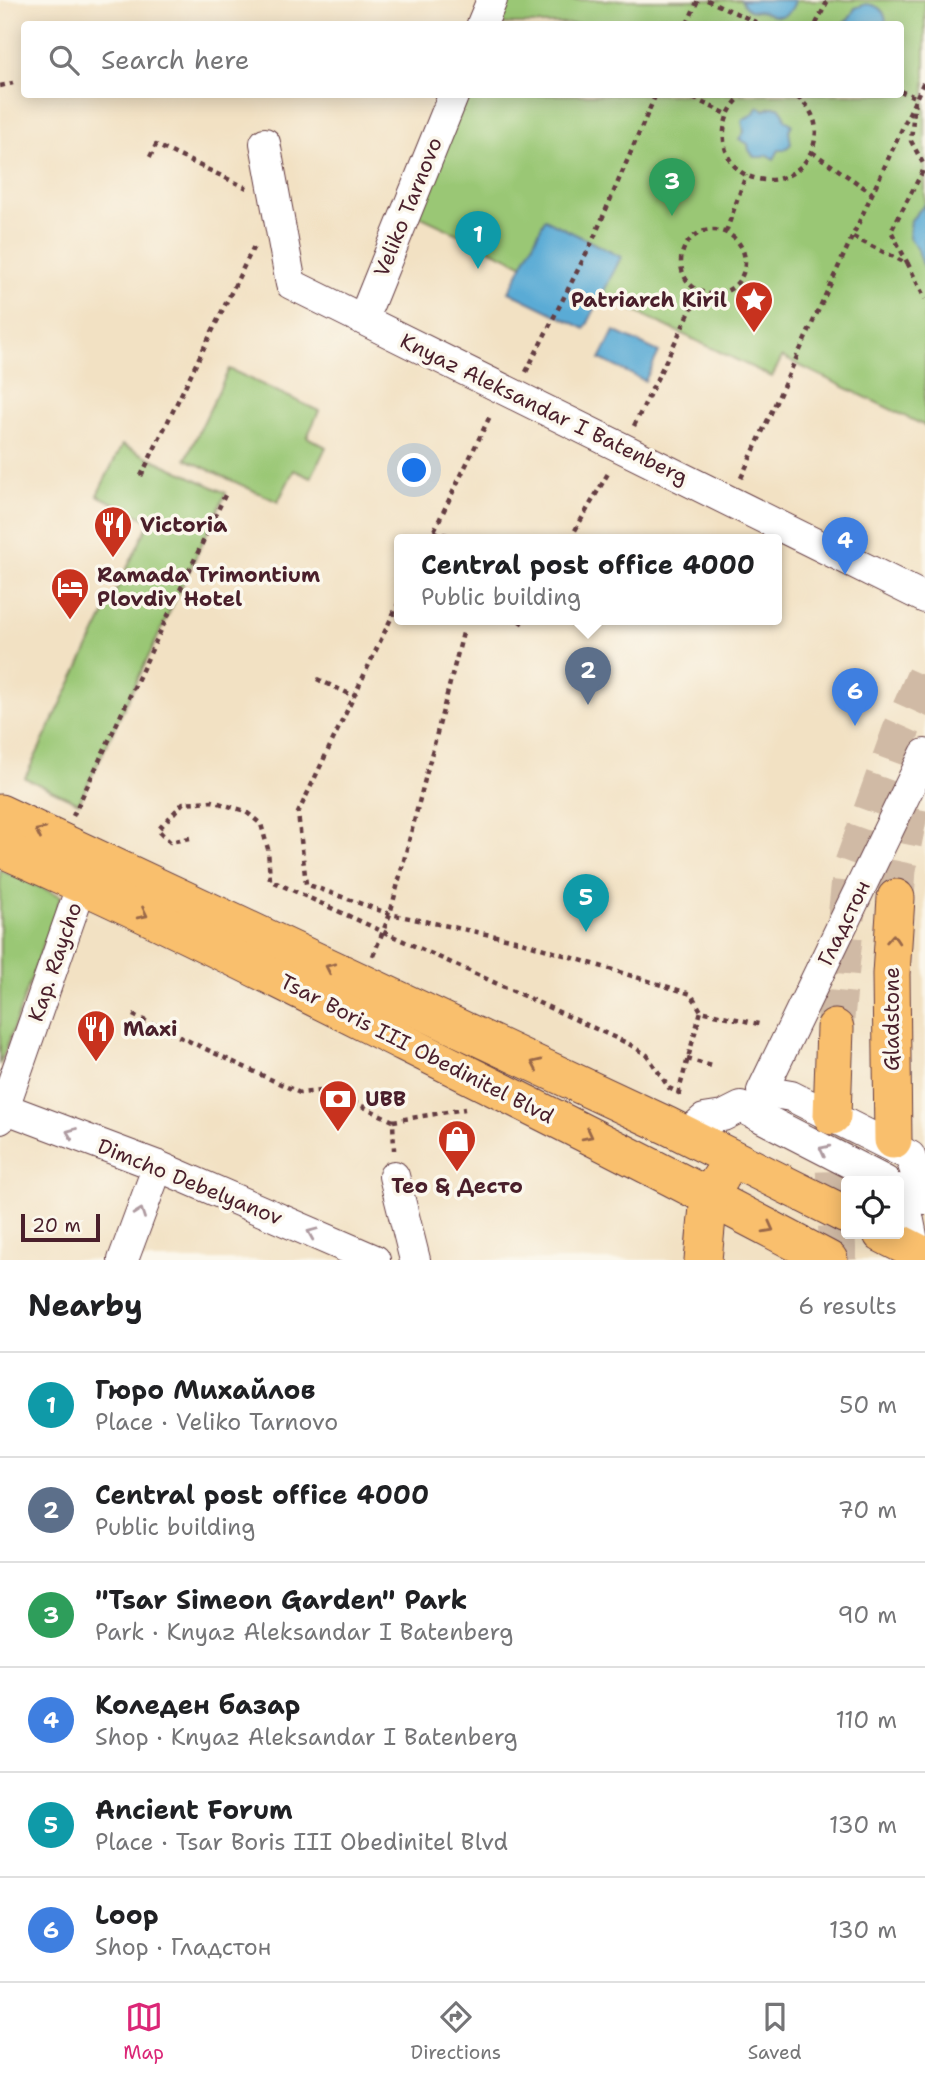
<!DOCTYPE html>
<meta charset="utf-8">
<style>
:root{--surface:#fff;--page:#f6f6f6;--text:#202124;--muted:#757577;--line:#e0e0e0;--accent:#db2777}
body{margin:0;font-family:"Shantell Sans",sans-serif;background:var(--page);color:var(--text)}
.controls{position:absolute;right:21px;bottom:21px;display:grid;overflow:hidden;border-radius:7px;box-shadow:0 4px 18px #0003}
.controls button{width:63px;height:63px;display:grid;place-items:center;padding:0;border:0;border-bottom:2px solid var(--line);background:var(--surface);color:var(--text);font:35px sans-serif}
.scale{position:absolute;left:21px;bottom:18px;width:79px;box-sizing:border-box;padding-left:7px;border:4px solid #4a1f2b;border-top:0;font-size:19px;line-height:24px;white-space:nowrap;color:#4a1f2b;-webkit-text-stroke:5px #fbf7ec;paint-order:stroke}
.you{position:absolute;left:415px;top:471px;width:24px;height:24px;margin:-18px;border:5px solid #fff;border-radius:50%;background:#1a73e8;box-shadow:0 0 0 10px #1a73e833}
.badge{display:grid;place-items:center;width:46px;height:46px;border-radius:50%;background:var(--accent);color:#fff;font-size:23px;font-weight:700}
.pin{position:absolute;translate:-50% -58px;filter:drop-shadow(0 2px 4px #0008)}
.pin::after{content:'';position:absolute;top:37px;width:24px;height:21px;background:inherit;clip-path:polygon(0 0,100% 0,50% 100%)}
.popup{position:absolute;left:394px;top:534px;width:388px;height:91px;box-sizing:border-box;display:grid;place-content:center;border-radius:7px;background:var(--surface);filter:drop-shadow(0 2px 5px #0005);font-size:23px;white-space:nowrap;color:var(--muted)}
.popup b{font-size:26px;color:var(--text)}
.popup::after{content:'';position:absolute;left:50%;top:100%;margin-left:-14px;border:14px solid transparent;border-top-color:var(--surface)}
.list{margin:0;padding:0;list-style:none}
h2{display:flex;justify-content:space-between;align-items:center;height:91px;margin:0;padding:0 28px;font-size:30px}
h2 small{font-size:23px;font-weight:400;color:var(--muted)}
.list li{display:grid;grid-template-columns:46px 1fr auto;gap:21px;align-items:center;box-sizing:border-box;height:105px;padding:0 28px;border-top:2px solid var(--line)}
.list b{display:block;font-size:26px;white-space:nowrap}
.list p{margin:0;font-size:23px;white-space:nowrap;color:var(--muted)}
.list em{font-size:23px;font-style:normal;color:var(--muted)}
.icon{flex:none;width:38px;height:38px;fill:none;stroke:currentColor;stroke-width:2;stroke-linecap:round;stroke-linejoin:round}
.map{position:relative;flex:none;width:925px;height:1260px;overflow:hidden}
.search{position:absolute;background:var(--surface);box-shadow:0 4px 18px #0003;left:21px;right:21px;top:21px;height:77px;display:flex;align-items:center;gap:18px;box-sizing:border-box;padding:0 24px;border-radius:7px;color:var(--muted);font-size:26px}
.sheet{height:721px;background:var(--surface)}
nav{display:flex;justify-content:space-around;align-items:center;box-sizing:border-box;height:98px;border-top:2px solid var(--line);background:var(--surface);font-size:19px;color:var(--muted)}
nav a{display:grid;justify-items:center;gap:4px}
nav .on{color:var(--accent)}
.map>svg:first-child{display:block}
.green{fill:#9ac775;stroke:#727350;stroke-width:2}
.water{fill:#5aabd5;stroke:#526580;stroke-width:2}
.lines{fill:none;stroke-linecap:round;stroke-linejoin:round}
.major-tunnel{stroke:#d0baa5;stroke-width:37;stroke-dasharray:37 18;stroke-linecap:butt}
.minor-casing{stroke:#633c42;stroke-width:32}
.major-casing{stroke:#633c42;stroke-width:39}
.path{stroke:#633c42;stroke-width:4.5;stroke-dasharray:5 5;stroke-linecap:butt}
.minor{stroke:#fff;stroke-width:30}
.major{stroke:#f9bf6d;stroke-width:37}
.oneway{stroke:#996749}
.oneway2{stroke:#ae9aa0}
.labels{text-anchor:middle;stroke-width:7;stroke-linejoin:round;paint-order:stroke}
.street-label{font-size:21px;fill:#4a1f2b;stroke:#fbf7ec}
.poi-label{font-size:21px;font-weight:bold;fill:#4a1f2b;stroke:#fbf7ec;text-anchor:start}
</style>
<div class="map">
<svg width="925" height="1260" viewBox="0 0 925 1260">
<rect width="100%" height="100%" fill="#fbf7ec"/>
<filter id="ink" filterUnits="userSpaceOnUse"><feTurbulence type="fractalNoise" baseFrequency=".0143" numOctaves="2"/><feDisplacementMap in="SourceGraphic" scale="14" xChannelSelector="R" yChannelSelector="G"/><feConvolveMatrix kernelMatrix="1 2 1 2 8 2 1 2 1" color-interpolation-filters="sRGB"/></filter>
<filter id="wash" filterUnits="userSpaceOnUse"><feTurbulence type="fractalNoise" baseFrequency=".00686" numOctaves="4" result="noise"/><feDisplacementMap in="SourceGraphic" scale="28" xChannelSelector="R" yChannelSelector="G"/><feGaussianBlur stdDeviation="1.57" result="paint"/><feColorMatrix in="noise" values="0 0 0 0 0 0 0 0 0 0 0 0 0 0 0 0 0 1.4 0 .05"/><feComposite in="paint" operator="in"/></filter>
<g filter="url(#wash)">
<rect width="100%" height="100%" fill="#f2e1c3"/>
<g class="green">
<polygon points="500,0 925,0 925,426 782,357 772,377 601,295 620,257 546,220 523,265 413,213 461,95 900,94 900,24 490,24"/>
<polygon points="229,369 319,411 307,437 326,447 311,478 294,470 278,502 186,459"/>
<polygon points="122,445 226,493 79,803 25,778 150,521 97,495"/>
<polygon points="0,870 61,896 0,1065"/>
</g>
<g class="water">
<path d="M741,0H795C793,10 786,18 775,16C771,16 768,13 764,12C752,9 749,15 741,0Z"/>
<path d="M866,4C879,5 886,12 886,24H841L849,19L855,8Z"/>
<polygon points="758,106 765,110 771,107 779,107 784,114 785,120 792,124 789,131 791,144 784,150 779,150 774,159 767,155 763,157 754,157 749,150 748,144 739,139 744,132 742,120 753,114"/>
<polygon points="925,204 925,271 917,248 909,238 911,220"/>
<polygon points="545,219 621,257 585,329 509,292"/>
<polygon points="614,331 659,352 645,381 600,359"/>
</g>
</g>
<g filter="url(#ink)">
<g class="lines">
<g class="major-tunnel">
<polyline points="896,898 898,869 917,775"/>
<polyline points="835,1028 851,869 900,733 925,676"/>
<polyline points="832,1116 838,1260"/>
</g>
<defs>
<g id="minor">
<polyline points="482,24 492,0"/>
<polyline points="265,143 291,284 925,598"/>
<polyline points="363,319 454,94"/>
<polyline points="925,754 762,1091 791,1096 910,1156 925,1199"/>
<polyline points="4,1108 158,1166 375,1260"/>
<polyline points="0,1119 82,884"/>
<polyline points="686,1135 704,1119 723,1116 741,1107 885,1181"/>
<polyline points="394,1176 415,1260"/>
<polyline points="899,1189 903,1191 915,1251"/>
<polyline points="123,1260 158,1166"/>
</g>
<g id="major">
<polyline points="0,813 668,1126 846,1215"/>
<path d="M0,848C137,908 271,976 405,1043C547,1114 689,1185 829,1260"/>
<polyline points="832,1116 835,1028"/>
<polyline points="893,1140 891,974 896,898"/>
<polyline points="882,1234 925,1256"/>
<polyline points="703,1260 709,1196 721,1177"/>
</g>
</defs>
<use href="#minor" class="minor-casing"/>
<use href="#major" class="major-casing"/>
<g class="path">
<polyline points="707,0 760,24"/>
<polyline points="687,24 698,0"/>
<polyline points="816,24 828,0"/>
<polyline points="0,86 13,83"/>
<polyline points="900,91 915,97 911,141 925,167"/>
<polyline points="684,94 727,114"/>
<path d="M745,94C718,111 715,159 746,175C777,190 810,170 815,139C819,120 808,104 793,94"/>
<polyline points="812,152 872,193"/>
<polyline points="150,157 156,145 247,188"/>
<circle cx="713" cy="262" r="32"/>
<polyline points="726,232 746,175"/>
<polyline points="853,237 908,264 925,299"/>
<polyline points="908,264 891,231 925,167"/>
<polyline points="526,372 592,242 656,94"/>
<polyline points="634,426 700,291"/>
<polyline points="141,476 255,244"/>
<polyline points="741,478 925,79"/>
<polyline points="433,532 465,539"/>
<polyline points="430,539 491,414"/>
<polyline points="570,539 610,470"/>
<polyline points="399,602 298,813 306,884 390,914 515,940 691,994 701,1011"/>
<polyline points="520,624 523,619"/>
<polyline points="317,679 354,696"/>
<polyline points="73,816 226,493"/>
<polyline points="190,838 170,842 158,830 183,803 212,801 245,811 261,824 268,849 270,880 629,1044 647,1055 669,1088 685,1096"/>
<polyline points="373,956 390,914 463,633"/>
<polyline points="133,1015 300,1093 329,1090 393,1121 394,1150"/>
<polyline points="687,1059 712,1066"/>
<polyline points="678,1094 701,1011 763,1025"/>
<polyline points="393,1121 465,1109"/>
</g>
<use href="#minor" class="minor"/>
<use href="#major" class="major"/>
</g>
<defs><path id="oneway-chevron" d="M-2-3.5L2.5 0L-2 3.5" fill="none" stroke-width="1.6" stroke-linecap="round" stroke-linejoin="round" transform="scale(1.75)"/></defs>
<g class="oneway">
<use href="#oneway-chevron" transform="translate(40 832) rotate(-154)"/>
<use href="#oneway-chevron" transform="translate(143 914) rotate(26)"/>
<use href="#oneway-chevron" transform="translate(893 939) rotate(-86)"/>
<use href="#oneway-chevron" transform="translate(330 968) rotate(-155)"/>
<use href="#oneway-chevron" transform="translate(536 1064) rotate(-155)"/>
<use href="#oneway-chevron" transform="translate(588 1135) rotate(27)"/>
<use href="#oneway-chevron" transform="translate(769 1228) rotate(28)"/>
</g>
<g class="oneway2">
<use href="#oneway-chevron" transform="translate(71 1133) rotate(-159)"/>
<use href="#oneway-chevron" transform="translate(824 1150) rotate(-153)"/>
<use href="#oneway-chevron" transform="translate(140 1213) rotate(-70)"/>
<use href="#oneway-chevron" transform="translate(312 1233) rotate(-157)"/>
</g>
</g>
<defs>
<symbol id="sight-pin" viewBox="-11 -11 22 30"><path d="M0 17L-7.5 6A9.5 9.5 0 1 1 7.5 6Z" fill="#c8321e" stroke="#fbf7ec"/><path d="M0-6L1.8-2.2L6-1.7L2.9 1.2L3.7 5.4L0 3.3L-3.7 5.4L-2.9 1.2L-6-1.7L-1.8-2.2Z" fill="#fff"/></symbol>
<symbol id="restaurant-pin" viewBox="-11 -11 22 30"><path d="M0 17L-7.5 6A9.5 9.5 0 1 1 7.5 6Z" fill="#c8321e" stroke="#fbf7ec"/><path d="M-5-6h1v4h1v-4h1v4h1v-4h1v5L-1.5 .5V6h-2V.5L-5-1ZM5-6V6H3V1.5H1.5Q1.5-4 5-6Z" fill="#fff"/></symbol>
<symbol id="hotel-pin" viewBox="-11 -11 22 30"><path d="M0 17L-7.5 6A9.5 9.5 0 1 1 7.5 6Z" fill="#c8321e" stroke="#fbf7ec"/><path d="M-6-4.5h1.5V1H6V5H4.5V3h-9V5H-6ZM-4 0a1.8 1.8 0 1 1 3.6 0ZM.5 0V-2.5h3Q6-2.5 6 0Z" fill="#fff"/></symbol>
<symbol id="bank-pin" viewBox="-11 -11 22 30"><path d="M0 17L-7.5 6A9.5 9.5 0 1 1 7.5 6Z" fill="#c8321e" stroke="#fbf7ec"/><path d="M-6-4H6V4H-6ZM0-2.3a2.3 2.3 0 1 0 0 4.6a2.3 2.3 0 1 0 0-4.6Z" fill="#fff"/></symbol>
<symbol id="shop-pin" viewBox="-11 -11 22 30"><path d="M0 17L-7.5 6A9.5 9.5 0 1 1 7.5 6Z" fill="#c8321e" stroke="#fbf7ec"/><path d="M-5-2.5h2.3a2.7 3.5 0 0 1 5.4 0H5L5.5 6h-11ZM-1.5-2.5h3a1.5 2.3 0 0 0-3 0Z" fill="#fff"/></symbol>
</defs>
<g fill-rule="evenodd">
<use href="#sight-pin" x="732" y="278" width="44" height="60"/>
<use href="#restaurant-pin" x="91" y="503" width="44" height="60"/>
<use href="#hotel-pin" x="48" y="565" width="44" height="60"/>
<use href="#restaurant-pin" x="74" y="1007" width="44" height="60"/>
<use href="#bank-pin" x="316" y="1077" width="44" height="60"/>
<use href="#shop-pin" x="435" y="1117" width="44" height="60"/>
</g>
<g class="labels">
<g class="street-label">
<text transform="translate(408 207) rotate(-68)" y="7">Veliko Tarnovo</text>
<text transform="translate(544 409) rotate(26)" y="7">Knyaz Aleksandar I Batenberg</text>
<text transform="translate(844 923) rotate(-64)" y="7">Гладстон</text>
<text transform="translate(55 962) rotate(-71)" y="7">Kap. Raycho</text>
<text transform="translate(892 1019) rotate(-90)" y="7">Gladstone</text>
<text transform="translate(417 1049) rotate(27)" y="7">Tsar Boris III Obedinitel Blvd</text>
<text transform="translate(190 1182) rotate(22)" y="7">Dimcho Debelyanov</text>
</g>
<g class="poi-label">
<text x="727" y="307" text-anchor="end">Patriarch Kiril</text>
<text x="140" y="532">Victoria</text>
<text x="97" y="582">Ramada Trimontium<tspan x="97" dy="24">Plovdiv Hotel</tspan></text>
<text x="123" y="1036">Maxi</text>
<text x="365" y="1106">UBB</text>
<text x="457" y="1193" text-anchor="middle">Тео &amp; Десто</text>
</g>
</g>
</svg>
<div class="controls">
<button><svg class="icon" aria-label="locate" viewBox="0 0 24 24"><circle cx="12" cy="12" r="6"/><path d="M12 2v4M12 18v4M2 12h4M18 12h4"/></svg></button>
</div>
<div class="scale">20 m</div>
<div class="you"></div>
<div class="pin badge" style="left:478px;top:269px;background:#0f9aa8">1</div>
<div class="pin badge" style="left:588px;top:705px;background:#5c6f8a">2</div>
<div class="popup"><b>Central post office 4000</b>Public building</div>
<div class="pin badge" style="left:672px;top:216px;background:#2e9e5b">3</div>
<div class="pin badge" style="left:845px;top:575px;background:#3f7fe0">4</div>
<div class="pin badge" style="left:586px;top:932px;background:#0f9aa8">5</div>
<div class="pin badge" style="left:855px;top:726px;background:#3f7fe0">6</div>
<div class="search"><svg class="icon" aria-label="search" viewBox="0 0 24 24"><circle cx="10" cy="10" r="6"/><path d="M15 15l6 6"/></svg>Search here</div>
</div>
<section class="sheet">
<h2>Nearby<small>6 results</small></h2>
<ul class="list">
<li><span class="badge" style="background:#0f9aa8">1</span><div><b>Гюро Михайлов</b><p>Place · Veliko Tarnovo</p></div><em>50 m</em></li>
<li><span class="badge" style="background:#5c6f8a">2</span><div><b>Central post office 4000</b><p>Public building</p></div><em>70 m</em></li>
<li><span class="badge" style="background:#2e9e5b">3</span><div><b>&quot;Tsar Simeon Garden&quot; Park</b><p>Park · Knyaz Aleksandar I Batenberg</p></div><em>90 m</em></li>
<li><span class="badge" style="background:#3f7fe0">4</span><div><b>Коледен базар</b><p>Shop · Knyaz Aleksandar I Batenberg</p></div><em>110 m</em></li>
<li><span class="badge" style="background:#0f9aa8">5</span><div><b>Ancient Forum</b><p>Place · Tsar Boris III Obedinitel Blvd</p></div><em>130 m</em></li>
<li><span class="badge" style="background:#3f7fe0">6</span><div><b>Loop</b><p>Shop · Гладстон</p></div><em>130 m</em></li>
</ul>
</section>
<nav>
<a class="on"><svg class="icon" aria-label="map" viewBox="0 0 24 24"><path d="M3 6l6-2 6 2 6-2v14l-6 2-6-2-6 2zM9 4v14M15 6v14"/></svg>Map</a>
<a><svg class="icon" aria-label="directions" viewBox="0 0 24 24"><path d="M12 3l9 9-9 9-9-9zM9 14v-3h6M13 9l2 2-2 2"/></svg>Directions</a>
<a><svg class="icon" aria-label="saved" viewBox="0 0 24 24"><path d="M7 4h10v16l-5-4-5 4z"/></svg>Saved</a>
</nav>
